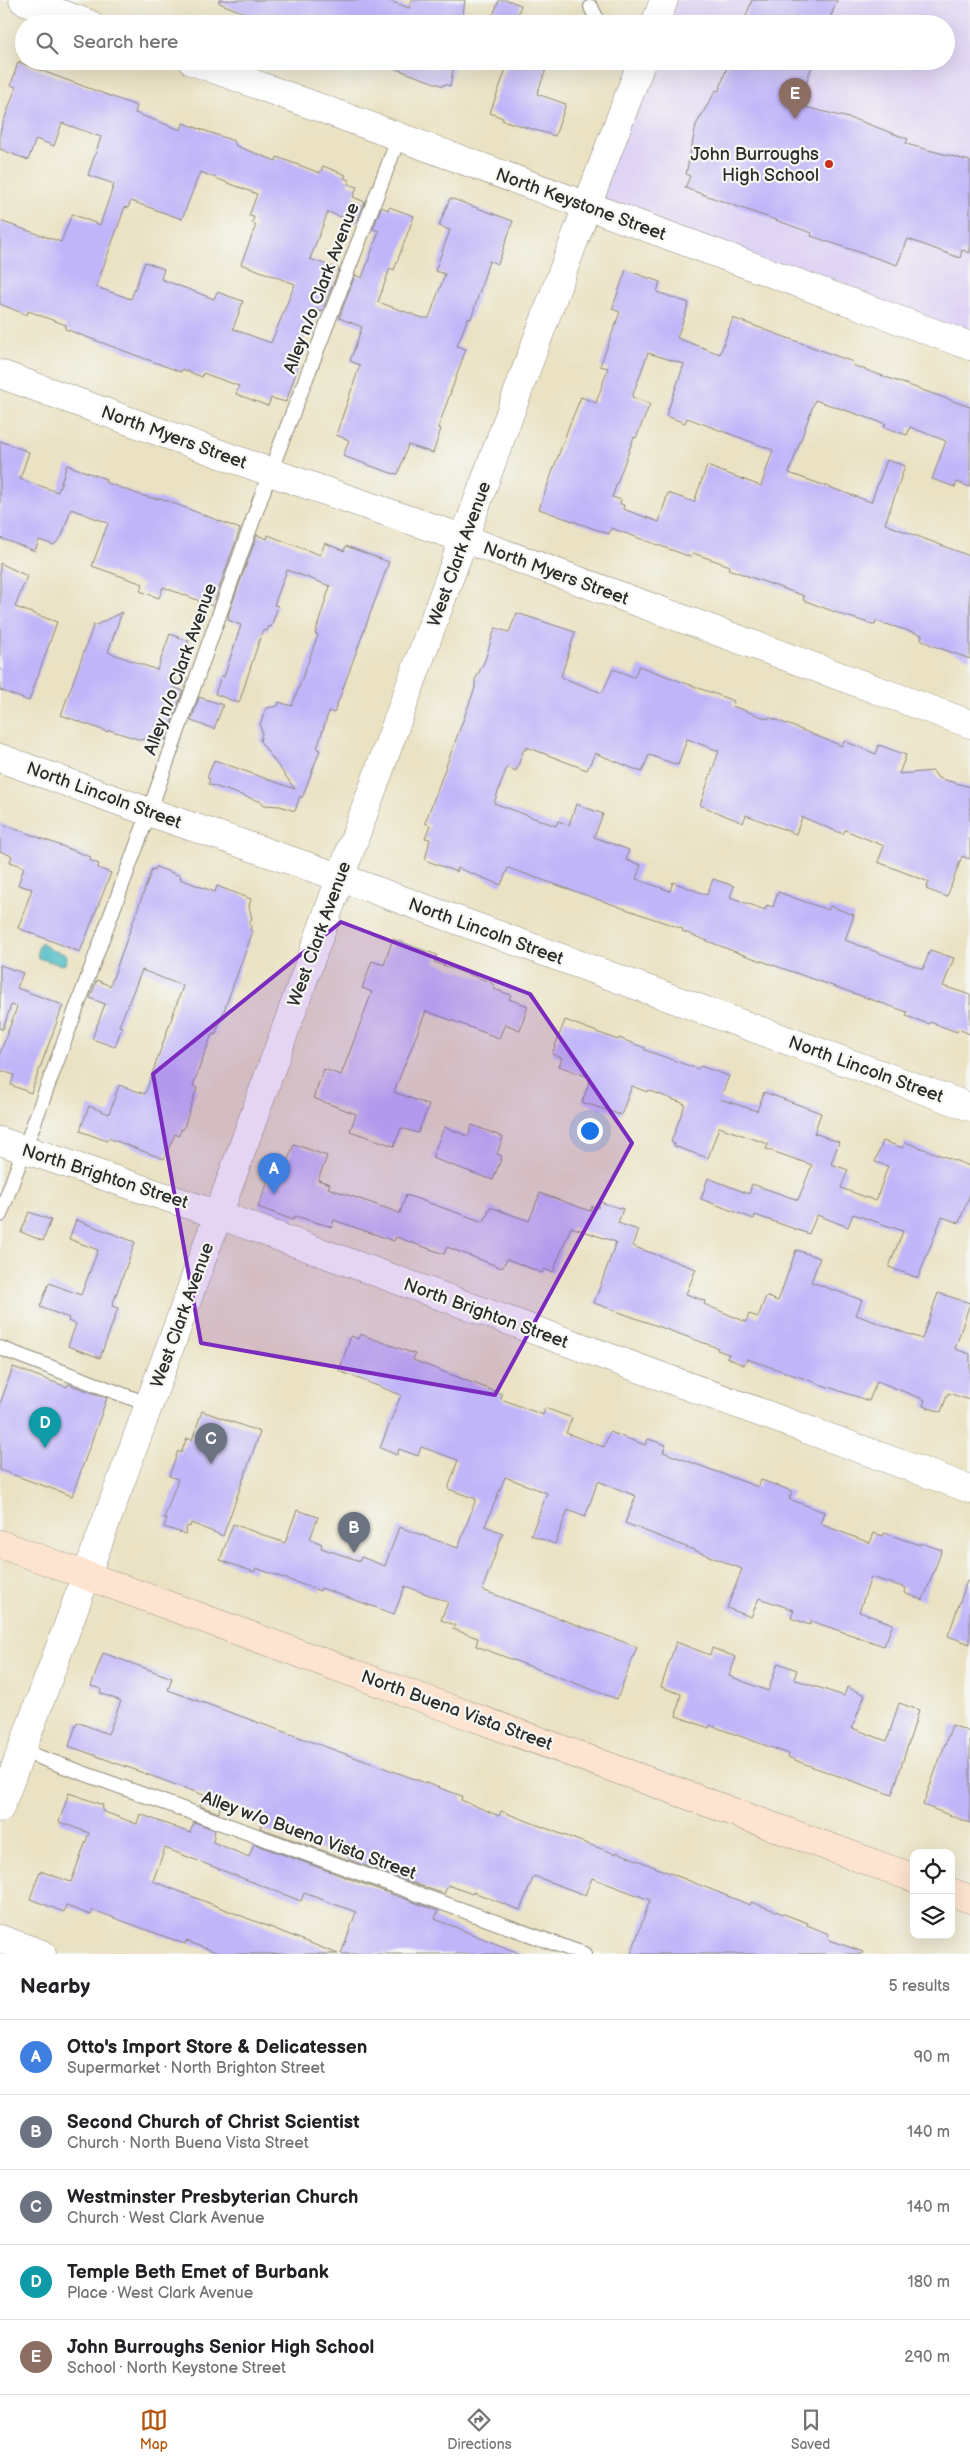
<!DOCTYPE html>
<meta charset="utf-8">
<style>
:root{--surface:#fff;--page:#f6f6f6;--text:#202124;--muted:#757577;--line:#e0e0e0;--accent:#b45309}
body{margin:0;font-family:"Balsamiq Sans",sans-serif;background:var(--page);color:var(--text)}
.controls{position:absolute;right:15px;bottom:15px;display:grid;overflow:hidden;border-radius:10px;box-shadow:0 5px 20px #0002}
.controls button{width:45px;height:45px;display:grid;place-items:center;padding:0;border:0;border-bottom:1px solid var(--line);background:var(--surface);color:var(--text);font:25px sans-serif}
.you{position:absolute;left:589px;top:1130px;width:18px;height:18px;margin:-12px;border:4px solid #fff;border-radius:50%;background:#1a73e8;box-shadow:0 0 0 8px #1a73e833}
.badge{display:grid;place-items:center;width:32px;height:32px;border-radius:50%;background:var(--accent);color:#fff;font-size:16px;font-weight:700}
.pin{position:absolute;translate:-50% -41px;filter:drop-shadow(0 1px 2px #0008)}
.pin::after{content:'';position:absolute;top:26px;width:18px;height:15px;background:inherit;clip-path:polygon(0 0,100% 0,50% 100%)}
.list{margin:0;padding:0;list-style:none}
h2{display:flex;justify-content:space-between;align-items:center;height:65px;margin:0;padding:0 20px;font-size:21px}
h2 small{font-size:16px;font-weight:400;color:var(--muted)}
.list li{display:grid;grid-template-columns:32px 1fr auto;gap:15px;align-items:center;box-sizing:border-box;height:75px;padding:0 20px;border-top:1px solid var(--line)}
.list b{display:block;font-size:19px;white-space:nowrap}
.list p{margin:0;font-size:16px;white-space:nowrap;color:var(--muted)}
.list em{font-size:16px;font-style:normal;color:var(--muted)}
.icon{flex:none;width:28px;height:28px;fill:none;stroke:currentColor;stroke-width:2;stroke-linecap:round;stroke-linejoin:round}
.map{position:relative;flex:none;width:970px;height:1954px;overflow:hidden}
.search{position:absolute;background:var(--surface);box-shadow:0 5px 20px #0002;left:15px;right:15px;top:15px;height:55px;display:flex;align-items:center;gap:12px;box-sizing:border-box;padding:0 18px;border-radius:28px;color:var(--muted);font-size:19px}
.sheet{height:440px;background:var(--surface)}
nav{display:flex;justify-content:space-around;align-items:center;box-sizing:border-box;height:70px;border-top:1px solid var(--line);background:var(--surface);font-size:14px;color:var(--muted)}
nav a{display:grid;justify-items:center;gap:2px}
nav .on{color:var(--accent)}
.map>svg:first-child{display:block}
.built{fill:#e0d4f4}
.water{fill:#50bec5;stroke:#3e7478}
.building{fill:#c1b5f9;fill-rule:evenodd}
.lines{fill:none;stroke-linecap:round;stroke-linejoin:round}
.service-casing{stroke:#8a8677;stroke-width:16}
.minor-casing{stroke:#8a8677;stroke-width:29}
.tertiary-casing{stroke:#8a8677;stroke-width:29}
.secondary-casing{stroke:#8a8677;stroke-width:29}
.service{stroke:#fff;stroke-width:14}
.minor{stroke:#fff;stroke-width:28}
.tertiary{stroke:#fff;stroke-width:28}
.secondary{stroke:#fde4d1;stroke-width:28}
.marked{fill:#7b2cbf;fill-opacity:0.2;stroke:#7b2cbf;stroke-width:4;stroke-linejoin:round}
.poi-dot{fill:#c8321e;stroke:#f6f6f2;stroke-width:2}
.labels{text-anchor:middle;stroke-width:4.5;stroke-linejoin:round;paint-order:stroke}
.poi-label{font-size:18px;fill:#2b2b2b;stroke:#f6f6f2;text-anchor:end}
.street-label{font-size:18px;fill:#2b2b2b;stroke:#f6f6f2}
</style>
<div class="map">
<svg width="970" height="1954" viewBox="0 0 970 1954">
<rect width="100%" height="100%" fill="#f6f6f2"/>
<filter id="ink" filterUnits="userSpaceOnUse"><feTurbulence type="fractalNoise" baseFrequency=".02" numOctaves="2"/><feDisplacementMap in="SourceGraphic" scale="10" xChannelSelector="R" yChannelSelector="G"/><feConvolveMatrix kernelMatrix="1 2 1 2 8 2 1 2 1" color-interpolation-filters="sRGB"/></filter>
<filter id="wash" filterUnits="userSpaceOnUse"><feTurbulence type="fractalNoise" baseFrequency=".0096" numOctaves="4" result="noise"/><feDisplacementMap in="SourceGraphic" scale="20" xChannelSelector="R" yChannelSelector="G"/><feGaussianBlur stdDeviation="1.12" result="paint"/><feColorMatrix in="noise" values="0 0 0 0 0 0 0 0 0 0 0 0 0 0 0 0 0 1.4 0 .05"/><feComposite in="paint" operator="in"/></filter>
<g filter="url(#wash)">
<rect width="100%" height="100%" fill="#eae2c3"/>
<polygon class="built" points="664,0 970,0 970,335 586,207 642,61 946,61 946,24 655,24"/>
<polygon class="water" points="41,942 51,950 66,954 67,958 65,964 62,965 38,958 37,951"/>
<g id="blocks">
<g class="building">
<polygon points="219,0 387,0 409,8 412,0 465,0 463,14 456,24 273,24 219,3"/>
<polygon points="499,0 507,0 521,5 515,24 492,18"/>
<polygon points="752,0 837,0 828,24 743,24"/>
<polygon points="381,61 455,61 450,86 444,84 443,86 380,63"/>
<polygon points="509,61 549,61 537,94 566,104 555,136 502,120 503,118 490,113"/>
<polygon points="729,61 797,61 812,66 798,105 860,121 908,139 906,144 970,161 970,253 962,250 960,258 908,239 897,265 811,236 812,233 685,188 690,176 686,174 696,125 716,90 719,91"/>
<path d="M18,62L137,106L135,113L181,130L183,123L234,141L236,146L276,161L277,157L320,173L323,166L346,175L344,178L349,180L348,184L357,187L353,197L365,202L357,223L328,212L310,259L339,269L322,312L315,309L293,365L298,367L286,402L271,398L268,406L236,394L239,386L203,373L202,377L182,369L181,372L65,329L66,325L28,311L27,315L0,304V221L61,242L72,214L100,225L114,184L88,175L101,137L62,123L54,146L36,139L28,160L0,149V132L16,87L11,85ZM200,172L257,194L249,216L254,217L252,223L255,224V228L241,264L295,284L271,343L233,329L243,301L217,292L214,299L161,279L164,269L145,262L131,299L96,287L125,207L128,208L131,201L182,219Z"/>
<polygon points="450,198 513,221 498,264 489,261 471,319 468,318 457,346 466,349 438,428 441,429 433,453 408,445 398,474 391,473 343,456 349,440 336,435 360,365 350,361 362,327 339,318 355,275 362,278 379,231 373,229 381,207 388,210 389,207 414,216 394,270 390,268 378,302 423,318 429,318 445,274 435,271 450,230 439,226"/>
<path d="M626,270L660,282L657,292L689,303L677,338L720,354L733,318L853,362L852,365L970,407V487L957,482L955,487L932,479L946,441L910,427L907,435L884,427L886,424L815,400L789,473L871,502L887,460L905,466L885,524L970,556V659L931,645L921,639L922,635L876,621L875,625L843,615L803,600L804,596L728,569L730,566L693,553L691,557L611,528L609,534L539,509L569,426L581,397L596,403L608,368L600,366L620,312L612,309ZM648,353L684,364L666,416L685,423L687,418L773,450L761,486L707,466L694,502L668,493L659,522L623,509L624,505L620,504L621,500L612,497L634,437L636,438L650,404L632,397Z"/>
<polygon points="0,441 29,452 20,479 58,492 67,465 106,479 105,482 143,496 157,499 160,498 240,529 213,606 163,587 159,598 140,591 143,584 92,566 108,523 71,509 62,536 54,545 39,540 35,551 0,538"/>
<polygon points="257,535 267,539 268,535 320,555 325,543 344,551 346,546 389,562 334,713 329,711 318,745 317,749 320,750 302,798 300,796 295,811 280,806 264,805 262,802 208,784 210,779 207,778 214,760 295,789 260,741 262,733 260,725 266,708 278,706 279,702 292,706 318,635 315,634 330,586 287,570 274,605 278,606 271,627 269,626 267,631 264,630 262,632 239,703 215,694 221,676 224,677 241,625 228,620 229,612"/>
<polygon points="0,563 27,576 15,607 57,622 29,701 0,690"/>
<polygon points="122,612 108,652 157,670 170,634 189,641 173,687 183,691 165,740 154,736 141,740 109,730 108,732 61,715 94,624 96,625"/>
<polygon points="517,613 575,632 561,677 602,693 613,669 634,677 639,666 734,701 732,706 768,719 769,717 842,746 844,741 876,754 879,745 906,755 899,774 933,771 938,778 970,787 970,859 962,856 947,897 926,889 929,882 878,862 884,846 845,830 843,834 802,817 796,834 746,815 743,823 700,805 719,751 687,739 678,765 649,755 642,772 595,753 587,770 527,747 526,750 524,749 516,771 507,767 494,803 556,826 558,821 569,825 576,804 603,814 594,837 629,850 626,860 641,865 636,879 670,891 673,882 707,895 713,879 734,886 730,897 765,910 767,905 773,907 778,892 828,910 830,906 854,915 845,940 879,953 923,969 930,950 954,958 943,986 970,995 970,1034 958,1029 957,1032 930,1022 929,1024 906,1016 907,1012 733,951 682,931 683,929 508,868 501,885 458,868 457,872 425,860 430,839 425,838 430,825 425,823 475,688 475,680 485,660 495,628 509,632"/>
<polygon points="199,697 223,705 214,729 191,721"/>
<polygon points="0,823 91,857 89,860 99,864 98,868 111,873 80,952 18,928 32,889 18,885 24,867 10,862 12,856 0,851"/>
<polygon points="156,867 181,876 180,879 215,892 217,886 251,899 249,906 252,919 249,924 251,925 250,930 253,931 215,1035 212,1034 202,1060 193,1086 197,1088 183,1130 181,1129 179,1136 175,1134 164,1159 108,1138 107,1141 80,1131 89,1106 109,1114 119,1085 145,1094 183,986 142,970 119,1026 122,1027 115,1047 92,1039 105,1004 90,998 97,980 110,986 152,869 155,870"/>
<polygon points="393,939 437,955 434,962 490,982 495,986 494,989 511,995 509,999 528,1006 520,1030 505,1024 499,1038 426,1011 394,1092 429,1105 418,1133 401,1128 394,1146 350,1131 356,1114 313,1098 324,1069 341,1075 372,992 362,988 372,961 384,965"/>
<polygon points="0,965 23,973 17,988 63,1005 31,1093 11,1085 14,1075 0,1070 0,1053 17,1007 11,1005 3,1029 0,1029"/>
<polygon points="565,1020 618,1040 619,1038 645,1048 645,1050 698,1069 700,1066 729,1076 720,1099 757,1111 764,1092 821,1113 814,1133 839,1142 831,1164 848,1170 841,1188 876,1201 888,1166 875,1162 883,1141 903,1148 905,1142 970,1166 970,1194 959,1223 942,1217 918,1278 889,1267 903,1231 853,1214 848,1227 817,1215 809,1234 755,1215 754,1219 701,1199 708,1178 749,1194 752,1184 798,1200 812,1165 766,1149 768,1144 719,1127 708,1158 674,1146 675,1144 671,1142 685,1104 648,1090 647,1092 632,1086 621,1115 582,1102 591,1078 559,1066 562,1058 552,1054"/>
<polygon points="472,1125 503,1137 497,1154 502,1156 493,1180 432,1158 444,1127 468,1136"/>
<polygon points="294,1144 327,1156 318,1180 330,1184 328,1188 400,1213 406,1195 484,1222 490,1207 529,1221 540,1193 590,1211 592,1206 598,1208 600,1202 623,1209 618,1223 638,1230 632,1246 696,1269 686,1294 705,1301 704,1304 746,1322 749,1314 758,1317 766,1296 778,1301 796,1250 820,1258 811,1282 862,1300 856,1315 922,1339 938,1293 970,1303 955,1349 970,1354 970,1400 948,1393 941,1412 923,1406 925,1400 877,1381 869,1401 747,1359 744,1365 727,1358 729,1354 717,1350 718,1348 594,1303 616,1242 571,1227 553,1272 544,1269 542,1273 507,1259 502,1268 447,1247 444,1254 396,1237 394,1241 334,1220 332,1227 295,1216 293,1220 258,1207 270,1177 277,1173 283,1175"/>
<polygon points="29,1212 51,1220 43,1241 21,1232"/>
<polygon points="76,1220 135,1242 112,1306 118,1308 100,1358 68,1346 76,1324 68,1321 69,1318 40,1307 49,1283 81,1295 98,1250 69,1239"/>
<polygon points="360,1334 415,1354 413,1360 502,1394 501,1399 543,1415 545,1408 572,1418 566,1433 604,1447 610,1432 645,1445 648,1439 666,1445 663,1452 758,1487 761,1480 792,1491 789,1499 824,1512 820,1524 870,1543 874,1533 883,1536 884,1533 920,1545 921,1543 942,1550 923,1600 904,1593 906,1588 871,1577 859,1612 893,1624 884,1646 811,1621 810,1625 791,1618 794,1610 759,1598 751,1617 727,1608 742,1569 625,1523 636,1496 598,1481 585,1517 568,1510 555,1544 531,1535 547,1493 505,1477 485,1526 503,1533 482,1590 637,1647 617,1699 476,1646 478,1638 453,1629 455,1625 441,1620 448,1602 405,1586 394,1614 321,1588 320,1591 256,1568 254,1572 220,1560 233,1524 285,1543 297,1510 318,1517 310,1539 322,1544 321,1548 360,1561 361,1557 385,1566 399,1527 458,1548 476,1499 448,1489 458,1460 421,1447 418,1456 399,1449 397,1455 380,1448 401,1395 339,1371 351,1336 358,1339"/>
<polygon points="13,1367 67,1387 68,1384 107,1398 72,1496 0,1470 0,1404"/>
<polygon points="202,1411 260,1432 223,1536 191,1523 190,1527 187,1526 185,1534 164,1527 167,1519 164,1518 178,1479 169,1476 178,1451 181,1453 187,1438 192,1440"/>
<polygon points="967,1581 970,1582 970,1644 948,1636"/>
<polygon points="676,1642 710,1655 712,1648 736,1657 729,1676 768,1691 778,1663 797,1670 794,1679 796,1680 844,1696 847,1687 865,1695 852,1728 887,1741 899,1703 919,1710 892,1795 802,1763 788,1757 789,1754 710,1725 709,1728 676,1716 681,1694 661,1687"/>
<polygon points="103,1653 172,1678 168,1690 462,1796 461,1800 499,1816 501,1811 582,1842 616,1854 617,1852 750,1905 751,1902 808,1923 807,1925 829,1934 827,1939 863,1952 862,1954 631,1954 650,1900 592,1878 585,1895 534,1876 520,1910 473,1892 472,1894 448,1885 444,1894 260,1828 265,1816 221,1800 219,1813 200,1806 204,1795 69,1746 77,1722 108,1734 121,1701 100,1693 101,1689 91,1686"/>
<polygon points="952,1725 970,1732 970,1823 923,1805"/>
<polygon points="69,1793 103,1805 102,1811 137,1824 140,1814 190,1833 194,1822 215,1830 213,1842 249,1857 254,1844 438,1911 435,1919 521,1954 341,1954 356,1912 304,1893 301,1901 165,1848 153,1881 338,1954 221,1954 186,1941 185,1944 93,1910 91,1915 66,1906 64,1912 30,1899 40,1871 71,1882 85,1844 89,1833 59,1822"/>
</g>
</g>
</g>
<g filter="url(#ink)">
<use href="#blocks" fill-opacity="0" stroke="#8a8677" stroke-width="1"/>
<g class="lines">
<defs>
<g id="service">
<polyline points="591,7 599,24"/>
<polyline points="0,1215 149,812 270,472 399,137"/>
<polyline points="0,1348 150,1405"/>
<polyline points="22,1751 584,1954"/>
</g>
<g id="minor">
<polyline points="655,24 664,0"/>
<polyline points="0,374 270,472 465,539 970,724"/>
<polyline points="0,758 149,812 339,877 970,1107"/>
<polyline points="0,1141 219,1215 970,1489"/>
<path d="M0,1808C218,1227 421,641 642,61"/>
<polyline points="0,1939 42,1954"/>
</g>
<g id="tertiary">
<polyline points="23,0 89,24"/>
<polyline points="192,61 970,346"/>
</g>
<g id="secondary">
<path d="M0,1544C304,1657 610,1765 914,1878"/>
<polyline points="951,1892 970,1899"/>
</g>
</defs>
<use href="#service" class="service-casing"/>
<use href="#minor" class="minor-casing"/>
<use href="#tertiary" class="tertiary-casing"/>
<use href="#secondary" class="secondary-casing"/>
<use href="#service" class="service"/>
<use href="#minor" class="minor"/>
<use href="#tertiary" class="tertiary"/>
<use href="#secondary" class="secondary"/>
</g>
</g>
<path class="marked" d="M341,922L530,994L632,1143L495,1395L201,1343L153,1074Z"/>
<circle class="poi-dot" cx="829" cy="164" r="5"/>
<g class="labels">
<g class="poi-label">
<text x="819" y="160">John Burroughs<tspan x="819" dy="21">High School</tspan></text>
</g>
<g class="street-label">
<text transform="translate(581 204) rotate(20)" y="6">North Keystone Street</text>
<text transform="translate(321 288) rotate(-69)" y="6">Alley n/o Clark Avenue</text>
<text transform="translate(174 437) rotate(20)" y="6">North Myers Street</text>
<text transform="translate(459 554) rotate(-70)" y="6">West Clark Avenue</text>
<text transform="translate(556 573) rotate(20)" y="6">North Myers Street</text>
<text transform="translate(180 669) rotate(-70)" y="6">Alley n/o Clark Avenue</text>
<text transform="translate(104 795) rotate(20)" y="6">North Lincoln Street</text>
<text transform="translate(486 931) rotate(20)" y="6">North Lincoln Street</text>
<text transform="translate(319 934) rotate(-70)" y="6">West Clark Avenue</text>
<text transform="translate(866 1069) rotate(20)" y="6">North Lincoln Street</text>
<text transform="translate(105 1176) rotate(18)" y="6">North Brighton Street</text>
<text transform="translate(486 1313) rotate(20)" y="6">North Brighton Street</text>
<text transform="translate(182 1315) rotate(-70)" y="6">West Clark Avenue</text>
<text transform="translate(457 1710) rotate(20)" y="6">North Buena Vista Street</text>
<text transform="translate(309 1835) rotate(20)" y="6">Alley w/o Buena Vista Street</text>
</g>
</g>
</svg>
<div class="controls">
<button><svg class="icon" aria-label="locate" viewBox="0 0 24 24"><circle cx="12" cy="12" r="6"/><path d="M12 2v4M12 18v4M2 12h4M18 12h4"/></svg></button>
<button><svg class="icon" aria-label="layers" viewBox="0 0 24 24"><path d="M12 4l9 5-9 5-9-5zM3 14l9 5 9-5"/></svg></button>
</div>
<div class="you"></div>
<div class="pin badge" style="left:274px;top:1194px;background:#3f7fe0">A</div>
<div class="pin badge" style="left:354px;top:1553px;background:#6b7280">B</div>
<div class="pin badge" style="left:211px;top:1464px;background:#6b7280">C</div>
<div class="pin badge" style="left:45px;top:1448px;background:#0f9aa8">D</div>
<div class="pin badge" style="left:795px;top:119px;background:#8d6e63">E</div>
<div class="search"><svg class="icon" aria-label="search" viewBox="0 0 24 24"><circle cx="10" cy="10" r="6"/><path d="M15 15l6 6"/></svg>Search here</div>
</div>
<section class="sheet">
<h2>Nearby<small>5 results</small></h2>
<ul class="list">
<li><span class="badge" style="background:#3f7fe0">A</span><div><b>Otto's Import Store &amp; Delicatessen</b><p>Supermarket · North Brighton Street</p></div><em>90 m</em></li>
<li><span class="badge" style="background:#6b7280">B</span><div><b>Second Church of Christ Scientist</b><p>Church · North Buena Vista Street</p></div><em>140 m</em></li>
<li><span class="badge" style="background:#6b7280">C</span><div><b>Westminster Presbyterian Church</b><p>Church · West Clark Avenue</p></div><em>140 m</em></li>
<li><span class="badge" style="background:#0f9aa8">D</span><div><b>Temple Beth Emet of Burbank</b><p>Place · West Clark Avenue</p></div><em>180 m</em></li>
<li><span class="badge" style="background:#8d6e63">E</span><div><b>John Burroughs Senior High School</b><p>School · North Keystone Street</p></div><em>290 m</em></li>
</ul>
</section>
<nav>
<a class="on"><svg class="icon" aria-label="map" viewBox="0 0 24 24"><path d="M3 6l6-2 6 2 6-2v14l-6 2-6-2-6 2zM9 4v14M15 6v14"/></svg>Map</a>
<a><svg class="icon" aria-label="directions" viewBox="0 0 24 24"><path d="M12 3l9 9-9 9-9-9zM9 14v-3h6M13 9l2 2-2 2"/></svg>Directions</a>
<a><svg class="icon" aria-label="saved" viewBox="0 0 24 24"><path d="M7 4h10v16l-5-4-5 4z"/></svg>Saved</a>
</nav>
